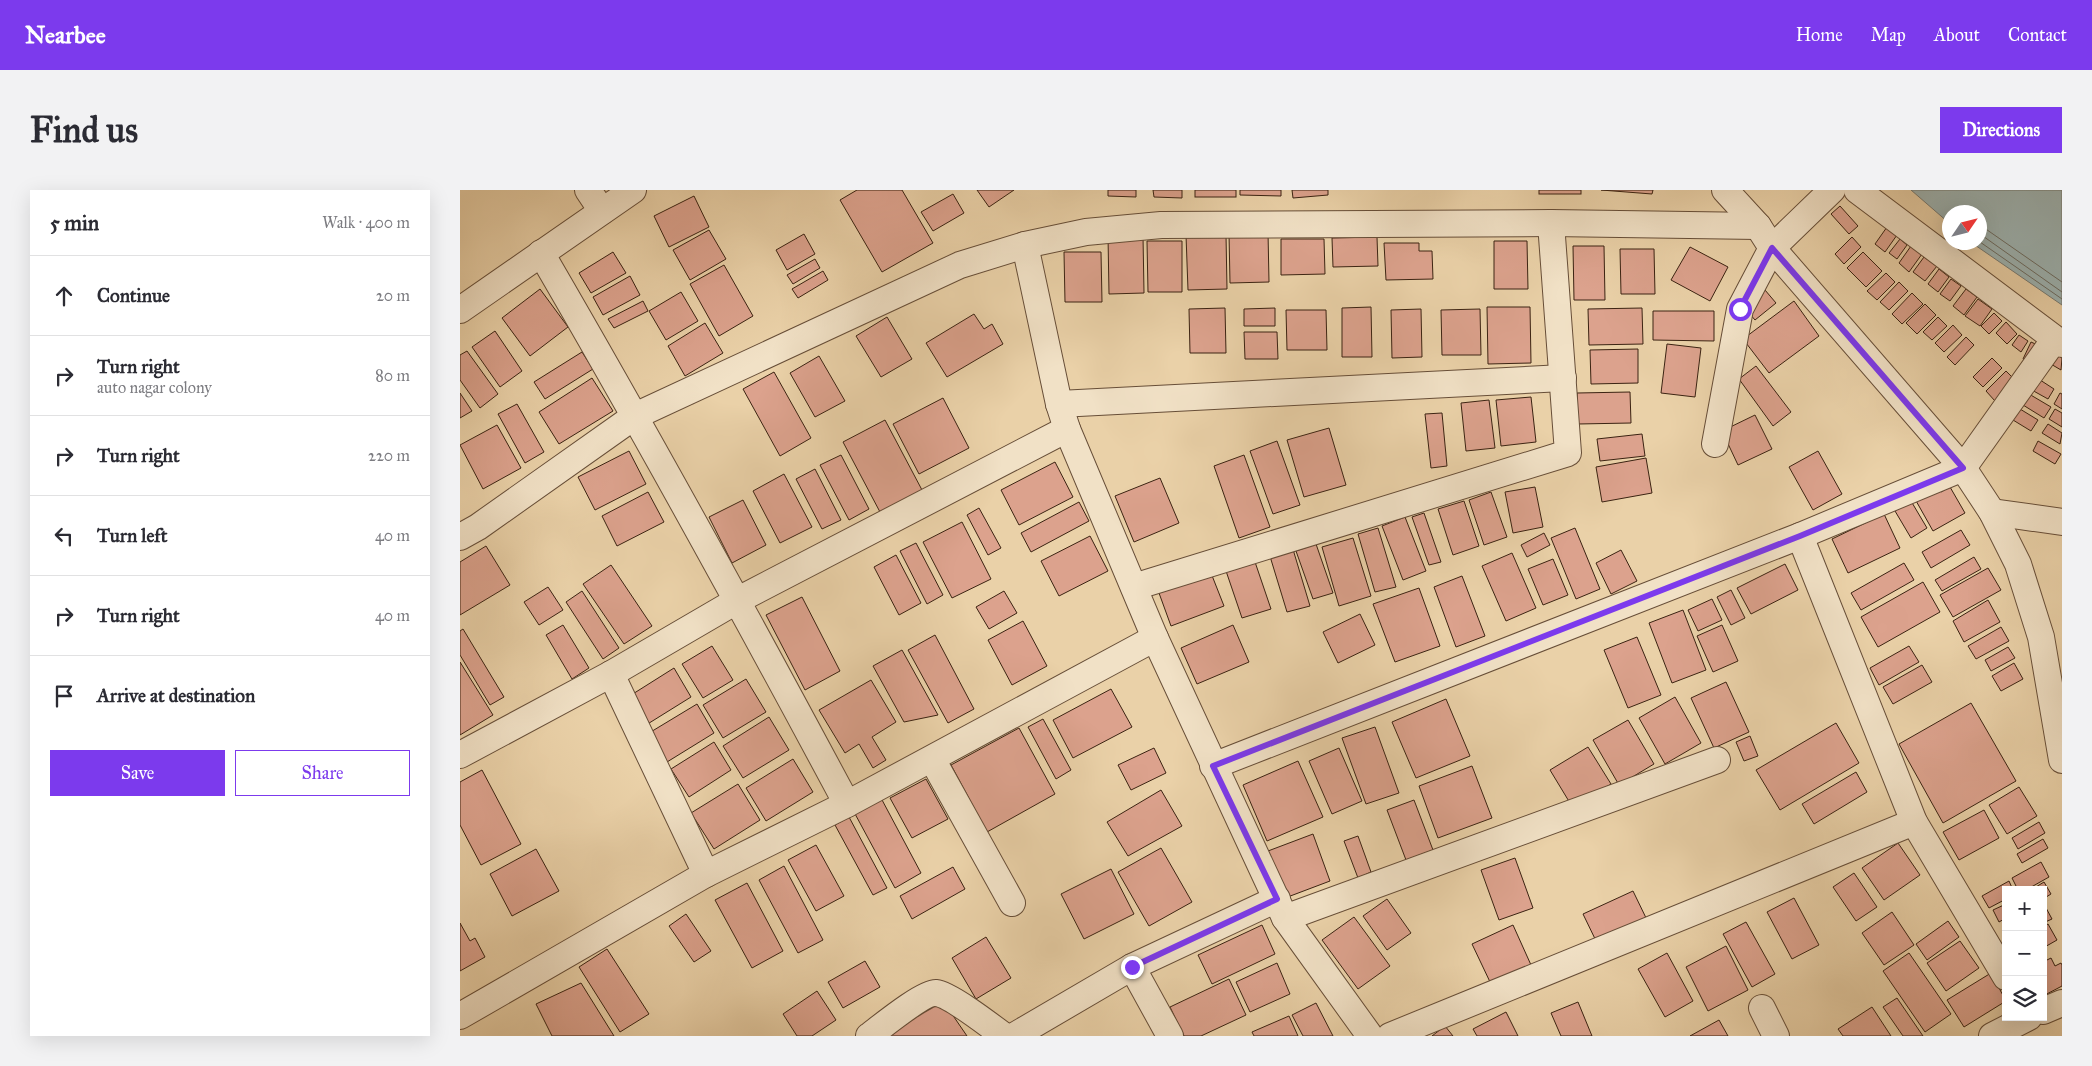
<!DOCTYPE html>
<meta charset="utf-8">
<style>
:root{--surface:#fff;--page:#f2f2f3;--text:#2b2b33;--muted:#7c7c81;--line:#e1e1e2;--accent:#7c3aed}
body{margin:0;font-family:"IM FELL Great Primer",serif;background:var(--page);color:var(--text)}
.controls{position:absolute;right:15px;bottom:15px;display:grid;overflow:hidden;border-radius:0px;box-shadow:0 5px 20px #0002}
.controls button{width:45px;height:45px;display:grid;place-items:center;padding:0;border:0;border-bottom:1px solid var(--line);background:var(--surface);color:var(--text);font:25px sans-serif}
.compass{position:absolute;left:1482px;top:15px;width:45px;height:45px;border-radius:50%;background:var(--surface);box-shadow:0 5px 20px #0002;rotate:55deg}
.stop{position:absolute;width:15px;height:15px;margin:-11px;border:4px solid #7c3aed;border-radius:50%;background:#fff}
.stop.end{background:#7c3aed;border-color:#fff;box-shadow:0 1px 5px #0008}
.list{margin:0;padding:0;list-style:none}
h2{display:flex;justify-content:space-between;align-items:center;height:65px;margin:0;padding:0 20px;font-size:21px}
h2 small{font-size:16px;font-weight:400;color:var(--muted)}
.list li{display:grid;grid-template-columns:32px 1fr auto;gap:15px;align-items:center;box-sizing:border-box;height:80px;padding:0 20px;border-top:1px solid var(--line)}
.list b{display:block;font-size:19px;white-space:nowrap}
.list p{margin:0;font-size:16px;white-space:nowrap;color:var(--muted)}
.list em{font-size:16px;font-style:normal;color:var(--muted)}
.actions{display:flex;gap:10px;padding:15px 20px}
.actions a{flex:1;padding:11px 0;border:1px solid var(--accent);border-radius:0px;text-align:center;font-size:18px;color:var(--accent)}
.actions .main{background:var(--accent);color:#fff}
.icon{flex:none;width:28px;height:28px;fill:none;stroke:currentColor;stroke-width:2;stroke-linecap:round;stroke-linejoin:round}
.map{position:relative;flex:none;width:1602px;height:846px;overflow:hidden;border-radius:0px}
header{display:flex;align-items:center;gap:30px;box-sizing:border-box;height:70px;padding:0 25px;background:var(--accent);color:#fff}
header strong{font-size:24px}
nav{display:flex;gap:28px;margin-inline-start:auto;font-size:18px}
.intro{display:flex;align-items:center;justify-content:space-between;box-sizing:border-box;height:120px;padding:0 30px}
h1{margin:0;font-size:35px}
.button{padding:12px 22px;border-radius:0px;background:var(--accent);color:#fff;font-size:18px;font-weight:700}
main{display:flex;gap:30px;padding:0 30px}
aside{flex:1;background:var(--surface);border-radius:0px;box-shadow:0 5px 20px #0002}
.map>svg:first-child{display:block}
.water{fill:#9db4b3;stroke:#767a73}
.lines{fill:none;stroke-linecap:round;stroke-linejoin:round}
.shore{stroke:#6c6c62;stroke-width:1}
.building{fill:#dca28d;stroke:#3b2312}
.minor-casing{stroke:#674e38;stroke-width:28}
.minor{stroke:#f1e1c6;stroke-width:26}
.route{stroke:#7c3aed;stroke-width:6}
</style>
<header>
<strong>Nearbee</strong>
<nav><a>Home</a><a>Map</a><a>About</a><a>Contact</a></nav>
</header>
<div class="intro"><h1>Find us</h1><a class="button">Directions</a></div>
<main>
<aside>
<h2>5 min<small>Walk · 400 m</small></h2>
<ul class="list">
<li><svg class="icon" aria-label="ahead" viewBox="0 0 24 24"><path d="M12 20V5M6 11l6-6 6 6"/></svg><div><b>Continue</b></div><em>20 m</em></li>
<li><svg class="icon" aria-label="right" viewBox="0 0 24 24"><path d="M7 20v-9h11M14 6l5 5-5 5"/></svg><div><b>Turn right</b><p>auto nagar colony</p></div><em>80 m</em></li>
<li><svg class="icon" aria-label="right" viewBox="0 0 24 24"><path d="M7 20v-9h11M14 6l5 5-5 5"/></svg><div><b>Turn right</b></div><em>220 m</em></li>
<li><svg class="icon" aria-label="left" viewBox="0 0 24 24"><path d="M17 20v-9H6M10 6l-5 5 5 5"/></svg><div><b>Turn left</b></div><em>40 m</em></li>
<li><svg class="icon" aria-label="right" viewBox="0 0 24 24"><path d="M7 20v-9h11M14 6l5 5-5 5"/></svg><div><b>Turn right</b></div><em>40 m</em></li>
<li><svg class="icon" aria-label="arrive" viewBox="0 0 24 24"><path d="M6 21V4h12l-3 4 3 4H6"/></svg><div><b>Arrive at destination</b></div></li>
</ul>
<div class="actions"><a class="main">Save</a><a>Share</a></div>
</aside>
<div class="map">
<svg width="1602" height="846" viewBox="0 0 1602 846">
<rect width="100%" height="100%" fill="#ead1a8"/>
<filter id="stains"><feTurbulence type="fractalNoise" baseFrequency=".004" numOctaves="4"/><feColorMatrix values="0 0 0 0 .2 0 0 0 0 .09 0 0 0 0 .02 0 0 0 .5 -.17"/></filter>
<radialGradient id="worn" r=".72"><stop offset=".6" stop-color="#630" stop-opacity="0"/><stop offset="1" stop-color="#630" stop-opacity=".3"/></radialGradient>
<polygon class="water" points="1451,0 1602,0 1602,115 1512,53 1520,52 1520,22 1490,22 1489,33"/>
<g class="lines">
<g class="shore">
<polyline points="1520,35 1602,92"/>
<polyline points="1520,44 1602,102"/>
<polyline points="1520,52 1602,109"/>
</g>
</g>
<g class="building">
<polygon points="397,0 442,0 473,53 422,82 380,10"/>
<polygon points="517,0 554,0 529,17"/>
<polygon points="648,0 676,0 676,7 648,6"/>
<polygon points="693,0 722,0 722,8 694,7"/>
<rect x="735" y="0" width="41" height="7"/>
<polygon points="780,0 821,0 821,6 780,5"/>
<polygon points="832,0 868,0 868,5 833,8"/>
<rect x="1079" y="0" width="42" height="4"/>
<polygon points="1141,0 1193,0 1192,4"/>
<polygon points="493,4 504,23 473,41 461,22"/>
<polygon points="234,6 249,37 209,57 194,26"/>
<polygon points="1380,16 1398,36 1389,44 1371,24"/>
<polygon points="1427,37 1437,45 1425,62 1415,54"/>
<polygon points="249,40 266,69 230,90 213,60"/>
<polygon points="808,42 809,92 770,93 769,43"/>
<polygon points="344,44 355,64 327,80 316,60"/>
<polygon points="726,45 766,45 767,99 728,100"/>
<polygon points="648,46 683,46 684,103 649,104"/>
<polygon points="917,47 918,76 873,77 872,48"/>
<polygon points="1392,47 1401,57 1384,74 1375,64"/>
<polygon points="821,49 864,49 865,84 821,85"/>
<polygon points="1440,49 1447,55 1437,69 1429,63"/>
<polygon points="687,51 722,51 722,102 688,102"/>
<polygon points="1034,51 1067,51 1068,99 1034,99"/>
<polygon points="924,53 959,53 959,61 972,61 973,89 926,90"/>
<polygon points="1113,56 1144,56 1145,110 1114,110"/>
<polygon points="1451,56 1462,64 1449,82 1439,73"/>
<polygon points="1230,57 1268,77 1250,111 1211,90"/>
<polygon points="1160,59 1194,59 1195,104 1161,104"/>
<polygon points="153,62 166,83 131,103 119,83"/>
<polygon points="604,62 641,62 642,112 605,112"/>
<polygon points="1403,62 1422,81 1406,97 1387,78"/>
<polygon points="1464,67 1477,76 1465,91 1453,82"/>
<polygon points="355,69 360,78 333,94 327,85"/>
<polygon points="264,75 293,126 259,146 230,94"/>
<polygon points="1479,79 1489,87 1478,102 1468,94"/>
<polygon points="363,81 368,90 338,108 332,99"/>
<polygon points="1426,83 1435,92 1417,110 1407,101"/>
<polygon points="170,86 180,105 143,125 133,107"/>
<polygon points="1491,89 1501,96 1490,111 1480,104"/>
<polygon points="1439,92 1448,101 1429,120 1420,112"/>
<polygon points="80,99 108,137 70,166 42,128"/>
<polygon points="1506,99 1517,107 1504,125 1493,116"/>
<polygon points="1305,100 1316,113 1295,130 1284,117"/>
<polygon points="221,102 238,131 206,150 189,121"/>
<polygon points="1452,103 1463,114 1442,134 1432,124"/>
<polygon points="1518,109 1532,119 1520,136 1505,126"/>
<polygon points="183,111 188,121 154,138 148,129"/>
<polygon points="1334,111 1359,146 1309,183 1283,149"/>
<polygon points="1465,114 1476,125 1457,144 1446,133"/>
<polygon points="911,117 912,167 882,167 882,118"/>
<polygon points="1027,117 1070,117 1071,173 1028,174"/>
<polygon points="765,118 766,163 730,163 729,119"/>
<polygon points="815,118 815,136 784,136 784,119"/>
<polygon points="1182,118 1183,154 1129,155 1128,119"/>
<polygon points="961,119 962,167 932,168 931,120"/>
<polygon points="1020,119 1021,165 982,165 981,120"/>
<polygon points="826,120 866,120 867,160 827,160"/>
<polygon points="1193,121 1254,121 1254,151 1193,150"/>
<polygon points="1534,123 1542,131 1529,144 1521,136"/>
<polygon points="514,124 524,139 532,134 543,154 487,187 466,153"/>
<polygon points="427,127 452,169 421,187 396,146"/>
<polygon points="1478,127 1487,136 1472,150 1463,142"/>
<polygon points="1546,132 1557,144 1547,154 1536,143"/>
<polygon points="245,133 263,163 225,186 208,156"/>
<polygon points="1493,135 1502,145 1484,162 1475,153"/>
<polygon points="35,141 62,181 40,197 12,157"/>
<polygon points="784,142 817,142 818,169 785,169"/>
<polygon points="1559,145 1568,151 1561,162 1552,155"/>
<polygon points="1506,147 1514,155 1495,175 1487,167"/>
<polygon points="1571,152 1582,157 1573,174 1563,169"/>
<polygon points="1207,154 1241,158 1235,207 1201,203"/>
<polygon points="1178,159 1178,193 1131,194 1130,160"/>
<polygon points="1589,160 1602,168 1601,180 1584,170"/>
<polygon points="7,161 38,204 20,218 0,190 0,165"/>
<polygon points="122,162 133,179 85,209 74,192"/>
<polygon points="359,166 385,211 355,227 330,183"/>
<polygon points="1532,168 1542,178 1523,197 1513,187"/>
<polygon points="1296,176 1331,222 1313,236 1279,189"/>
<polygon points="1546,181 1556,191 1535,211 1526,201"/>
<polygon points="314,182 351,248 320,266 283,199"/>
<polygon points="132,188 153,221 99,254 79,222"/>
<polygon points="1577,188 1594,199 1588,209 1570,199"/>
<polygon points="1170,202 1171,233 1118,234 1117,203"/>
<polygon points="0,203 12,221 0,228"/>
<polygon points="1600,203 1602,204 1602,219 1594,214"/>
<polygon points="1569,204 1591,217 1584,228 1563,215"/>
<polygon points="1071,207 1076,252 1041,256 1036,210"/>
<polygon points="483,208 509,258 459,284 433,234"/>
<polygon points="1029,210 1035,258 1006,261 1001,213"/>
<polygon points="57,214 84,262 65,273 38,224"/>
<polygon points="1560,219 1578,230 1571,241 1553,230"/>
<polygon points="1595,219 1602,223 1602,237 1589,229"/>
<polygon points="982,223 987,276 971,278 965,224"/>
<polygon points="1295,225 1312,259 1278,275 1262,241"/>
<polygon points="425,230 462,300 420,322 383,252"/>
<polygon points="1588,234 1602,243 1600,254 1582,243"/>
<polygon points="37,235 61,278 23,299 0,255"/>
<polygon points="869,238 886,295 844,307 827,250"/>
<polygon points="1182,244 1185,266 1140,271 1137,249"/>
<polygon points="817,251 840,315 813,324 790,261"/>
<polygon points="1578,251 1601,264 1595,274 1573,261"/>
<polygon points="169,261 186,294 135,320 118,287"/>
<polygon points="1358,261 1382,304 1353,320 1329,277"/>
<polygon points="381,265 409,319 389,330 360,275"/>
<polygon points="784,265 810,337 779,348 754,276"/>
<polygon points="1186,268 1192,303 1142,312 1136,277"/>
<polygon points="595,272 613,307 559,335 541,300"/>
<polygon points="355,279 381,330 362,339 336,289"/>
<polygon points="324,284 352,337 320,353 293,301"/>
<polygon points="700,288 719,333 674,352 655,306"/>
<polygon points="1478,296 1481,302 1490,297 1505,323 1473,341 1455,309"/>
<polygon points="1075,297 1083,337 1053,343 1045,302"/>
<polygon points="188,302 204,332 157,356 142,326"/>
<polygon points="1031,302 1047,347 1024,355 1009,310"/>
<polygon points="283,310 306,355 272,373 249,327"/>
<polygon points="1004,311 1019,356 993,365 978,319"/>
<polygon points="1451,311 1467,338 1451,348 1435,321"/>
<polygon points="619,312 629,331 571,362 561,343"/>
<polygon points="519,318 541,358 528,365 507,325"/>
<polygon points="964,323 981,372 969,375 952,327"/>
<polygon points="1424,324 1440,358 1388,383 1372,349"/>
<polygon points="945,327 966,381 943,390 922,336"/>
<polygon points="502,332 531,389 492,408 463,352"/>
<polygon points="918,338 936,397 915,402 898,344"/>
<polygon points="1115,338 1140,399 1116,409 1091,348"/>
<polygon points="1501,340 1510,355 1471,378 1462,362"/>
<polygon points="1084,343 1090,355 1067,367 1061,355"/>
<polygon points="630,346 648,381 599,406 581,371"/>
<polygon points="893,348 911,406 879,416 862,357"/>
<polygon points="456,353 483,405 467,414 440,361"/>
<polygon points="856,354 873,403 853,409 836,361"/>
<polygon points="26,356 50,395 0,425 0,372"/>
<polygon points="832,356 850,416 827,422 809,363"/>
<polygon points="1161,360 1177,391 1151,404 1136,373"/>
<polygon points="1052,363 1076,418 1046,431 1022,376"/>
<polygon points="436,365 461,413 439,425 414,377"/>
<polygon points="1514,367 1521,379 1482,401 1475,390"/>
<polygon points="794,369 811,419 782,428 765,378"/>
<polygon points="1093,369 1108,405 1083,415 1068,379"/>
<polygon points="1444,373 1454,390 1401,420 1391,403"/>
<polygon points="1325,374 1338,400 1291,424 1277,398"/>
<polygon points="151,375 192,436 164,454 123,394"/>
<polygon points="1528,378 1541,400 1493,427 1480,405"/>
<polygon points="751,383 764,416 711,436 699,403"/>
<polygon points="1002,386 1025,446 996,457 974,397"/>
<polygon points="1463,392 1480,422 1418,457 1401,427"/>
<polygon points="88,397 103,420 79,435 64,412"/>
<polygon points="959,398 980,456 935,472 913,414"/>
<polygon points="1271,400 1285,428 1271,435 1257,407"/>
<polygon points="122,401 159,458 143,469 106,412"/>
<polygon points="544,401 557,423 529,439 516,417"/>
<polygon points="342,407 380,481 345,500 306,425"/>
<polygon points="1252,409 1262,430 1238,441 1228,420"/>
<polygon points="1528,410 1540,432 1504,452 1493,431"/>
<polygon points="1223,420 1246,480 1212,493 1189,433"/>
<polygon points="900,424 915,455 878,473 863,442"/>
<polygon points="563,431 587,476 552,495 528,450"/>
<polygon points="103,435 129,478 112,489 86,445"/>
<polygon points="773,435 789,472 737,494 721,458"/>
<polygon points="1262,435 1278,471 1253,482 1237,446"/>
<polygon points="1541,437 1549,451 1516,469 1508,456"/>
<polygon points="3,439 44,507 30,515 0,465 0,441"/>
<polygon points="475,445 514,519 488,533 448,460"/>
<polygon points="1177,447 1201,505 1168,518 1144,460"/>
<polygon points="252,456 273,490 243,508 222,474"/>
<polygon points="1449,456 1459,472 1419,495 1410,478"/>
<polygon points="1548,457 1555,468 1531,481 1525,470"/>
<polygon points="442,460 478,525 444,532 413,476"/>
<polygon points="0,472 33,525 0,545"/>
<polygon points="1554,473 1563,489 1541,501 1532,486"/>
<polygon points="1462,475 1472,492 1433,514 1423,497"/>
<polygon points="214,478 231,507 186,535 168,507"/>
<polygon points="286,489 306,522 263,548 243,515"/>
<polygon points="411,490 436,532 412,547 426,570 413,578 399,554 385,563 359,520"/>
<polygon points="1266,492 1289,542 1254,558 1231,508"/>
<polygon points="651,499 672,537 613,568 593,530"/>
<polygon points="1215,507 1241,553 1205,574 1179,528"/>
<polygon points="986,509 1010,566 956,588 932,532"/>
<polygon points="1511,513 1556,591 1483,633 1439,554"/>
<polygon points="237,514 254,543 207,572 189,543"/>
<polygon points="309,527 329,560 283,588 263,556"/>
<polygon points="583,529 611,580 596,589 568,537"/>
<polygon points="1168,530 1194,574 1159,595 1133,550"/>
<polygon points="1376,533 1399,573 1320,620 1296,580"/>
<polygon points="915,537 939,603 906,614 882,548"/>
<polygon points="559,538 595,604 527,642 491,575"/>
<polygon points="1290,546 1298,566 1284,571 1276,552"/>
<polygon points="254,552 271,580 229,607 211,579"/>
<polygon points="1128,557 1151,594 1113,618 1090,580"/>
<polygon points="694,558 706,583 671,600 658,575"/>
<polygon points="879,558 902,611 872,624 849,571"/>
<polygon points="333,569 353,602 306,631 286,598"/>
<polygon points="838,571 863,627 807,651 783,595"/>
<polygon points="1012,576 1032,628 978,648 959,596"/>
<polygon points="22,580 61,654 21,675 0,635 0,592"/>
<polygon points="1396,582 1407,602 1354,634 1342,614"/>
<polygon points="466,589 488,629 452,648 430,608"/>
<polygon points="278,594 300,630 254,659 231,623"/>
<polygon points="1559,597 1577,626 1547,644 1529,615"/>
<polygon points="701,600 722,636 668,666 647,632"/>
<polygon points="421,608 461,683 435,698 394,622"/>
<polygon points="954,610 973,660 946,670 927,620"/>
<polygon points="1524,620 1539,648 1499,670 1483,642"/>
<polygon points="389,627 427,698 413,705 375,635"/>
<polygon points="1579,632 1585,643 1558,659 1552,648"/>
<polygon points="853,644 870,691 825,708 808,661"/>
<polygon points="898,646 911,682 898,688 884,651"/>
<polygon points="1583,649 1588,658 1562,673 1557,664"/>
<polygon points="1438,653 1460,685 1424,710 1402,678"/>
<polygon points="356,655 384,706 356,721 328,670"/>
<polygon points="701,658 732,712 689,736 658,682"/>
<polygon points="76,659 99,701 52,726 30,684"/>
<polygon points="1055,668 1073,718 1039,730 1021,680"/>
<polygon points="1581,672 1589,687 1566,700 1558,700 1552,688"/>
<polygon points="324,676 363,750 338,763 299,690"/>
<polygon points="493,677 505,699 452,729 440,706"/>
<polygon points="651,679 674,724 624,749 601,704"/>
<polygon points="1394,683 1417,717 1396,731 1373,697"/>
<polygon points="1549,691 1553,700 1546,700 1546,709 1529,718 1522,706"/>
<polygon points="1584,692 1591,704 1583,709 1583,700 1571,700"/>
<polygon points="287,693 323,761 292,778 255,710"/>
<polygon points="1173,701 1188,732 1138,755 1123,724"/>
<polygon points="1334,708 1359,755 1332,769 1307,722"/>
<polygon points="927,709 951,743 927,760 903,726"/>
<polygon points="1546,714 1546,728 1539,732 1533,720"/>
<polygon points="1583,716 1585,716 1592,729 1583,733"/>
<polygon points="1432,722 1454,755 1424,775 1402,743"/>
<polygon points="226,724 251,761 234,772 209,736"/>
<polygon points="894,727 930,776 898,799 862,750"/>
<polygon points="1488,731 1499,747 1467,770 1456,754"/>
<polygon points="1286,732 1315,784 1292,797 1263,744"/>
<polygon points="0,733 10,751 15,748 25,767 0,781"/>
<polygon points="1588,734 1597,750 1583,758 1583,737"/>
<polygon points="802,735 815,764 752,794 738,765"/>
<polygon points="1053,735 1071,775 1031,794 1012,754"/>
<polygon points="526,747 551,788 516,809 492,768"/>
<polygon points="1500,751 1519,778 1486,801 1467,773"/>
<polygon points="1266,756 1288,800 1248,821 1226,777"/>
<polygon points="147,759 189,824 160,842 119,777"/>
<polygon points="1207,763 1233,811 1205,827 1178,779"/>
<polygon points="1449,763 1491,824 1465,842 1423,781"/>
<polygon points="1591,768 1595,776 1601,773 1602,775 1602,796 1583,806 1583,772"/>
<polygon points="405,771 420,797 383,818 368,792"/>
<polygon points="817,773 830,804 790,822 776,792"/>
<polygon points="1531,783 1546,811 1504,837 1487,810"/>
<polygon points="769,789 786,825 741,846 724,846 710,817"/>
<polygon points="121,793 154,846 92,846 76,814"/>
<polygon points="357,801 376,830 352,846 337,846 323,824"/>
<polygon points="481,808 507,846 427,846"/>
<polygon points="1437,808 1463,846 1443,846 1423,817"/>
<polygon points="1118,812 1132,846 1101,846 1091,823"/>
<polygon points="856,813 873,846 843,846 832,825"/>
<polygon points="1412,817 1431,846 1383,846 1378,839"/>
<polygon points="1046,822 1058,846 1017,846 1013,839"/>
<polygon points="829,826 838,846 794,846 792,842"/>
<polygon points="1259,830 1268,846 1230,846"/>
<polygon points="985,836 993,846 972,846"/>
</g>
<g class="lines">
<defs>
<g id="minor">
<polyline points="128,0 142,21"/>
<polyline points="1265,0 1298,36 1312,58 1503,278 1532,322 1558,374 1581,447 1602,570"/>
<polyline points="1397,0 1602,154"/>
<polyline points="565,55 599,214 607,239 695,448 825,728 910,846"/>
<path d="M81,63C187,245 288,429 387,614"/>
<polyline points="0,120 173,0"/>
<polyline points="599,214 1103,188"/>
<polyline points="1255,254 1280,119 1312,58 1372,0"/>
<polyline points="1532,322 1602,332"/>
<polyline points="1340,346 1454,632 1546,787"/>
<polyline points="0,347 18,337 175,226 500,75 565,55 626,42 701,35 1091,33 1298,36"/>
<polyline points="674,397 1108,263 1091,33"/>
<polyline points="151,484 246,684"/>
<polyline points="0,565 151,484 278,410 607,239"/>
<polyline points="472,569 552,713"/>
<polyline points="753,576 1340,346 1503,278 1594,150"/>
<polyline points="825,728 1257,570"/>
<polyline points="672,777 710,846"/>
<polyline points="1302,818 1316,846"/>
<polyline points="1583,821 1602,813"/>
<polyline points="0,826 246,684 387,614 695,448"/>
<path d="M409,846C421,837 464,802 476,803C489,804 532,837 544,846"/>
<polyline points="554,846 672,777 817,709"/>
<polyline points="930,846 1454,632"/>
<polyline points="1532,846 1569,827"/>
</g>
</defs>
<use href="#minor" class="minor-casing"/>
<use href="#minor" class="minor"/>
</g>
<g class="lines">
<polyline class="route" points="672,777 817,709 753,576 1340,346 1503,278 1312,58 1280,119"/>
</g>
<rect width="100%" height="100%" filter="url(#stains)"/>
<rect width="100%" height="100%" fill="url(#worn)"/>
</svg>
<div class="controls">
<button>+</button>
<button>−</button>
<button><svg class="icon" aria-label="layers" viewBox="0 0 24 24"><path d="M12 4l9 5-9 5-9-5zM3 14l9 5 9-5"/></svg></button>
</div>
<svg class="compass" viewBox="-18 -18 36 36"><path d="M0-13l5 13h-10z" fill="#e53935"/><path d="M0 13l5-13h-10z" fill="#7c7c81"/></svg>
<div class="stop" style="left:1280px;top:119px"></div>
<div class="stop end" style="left:672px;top:777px"></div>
</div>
</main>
